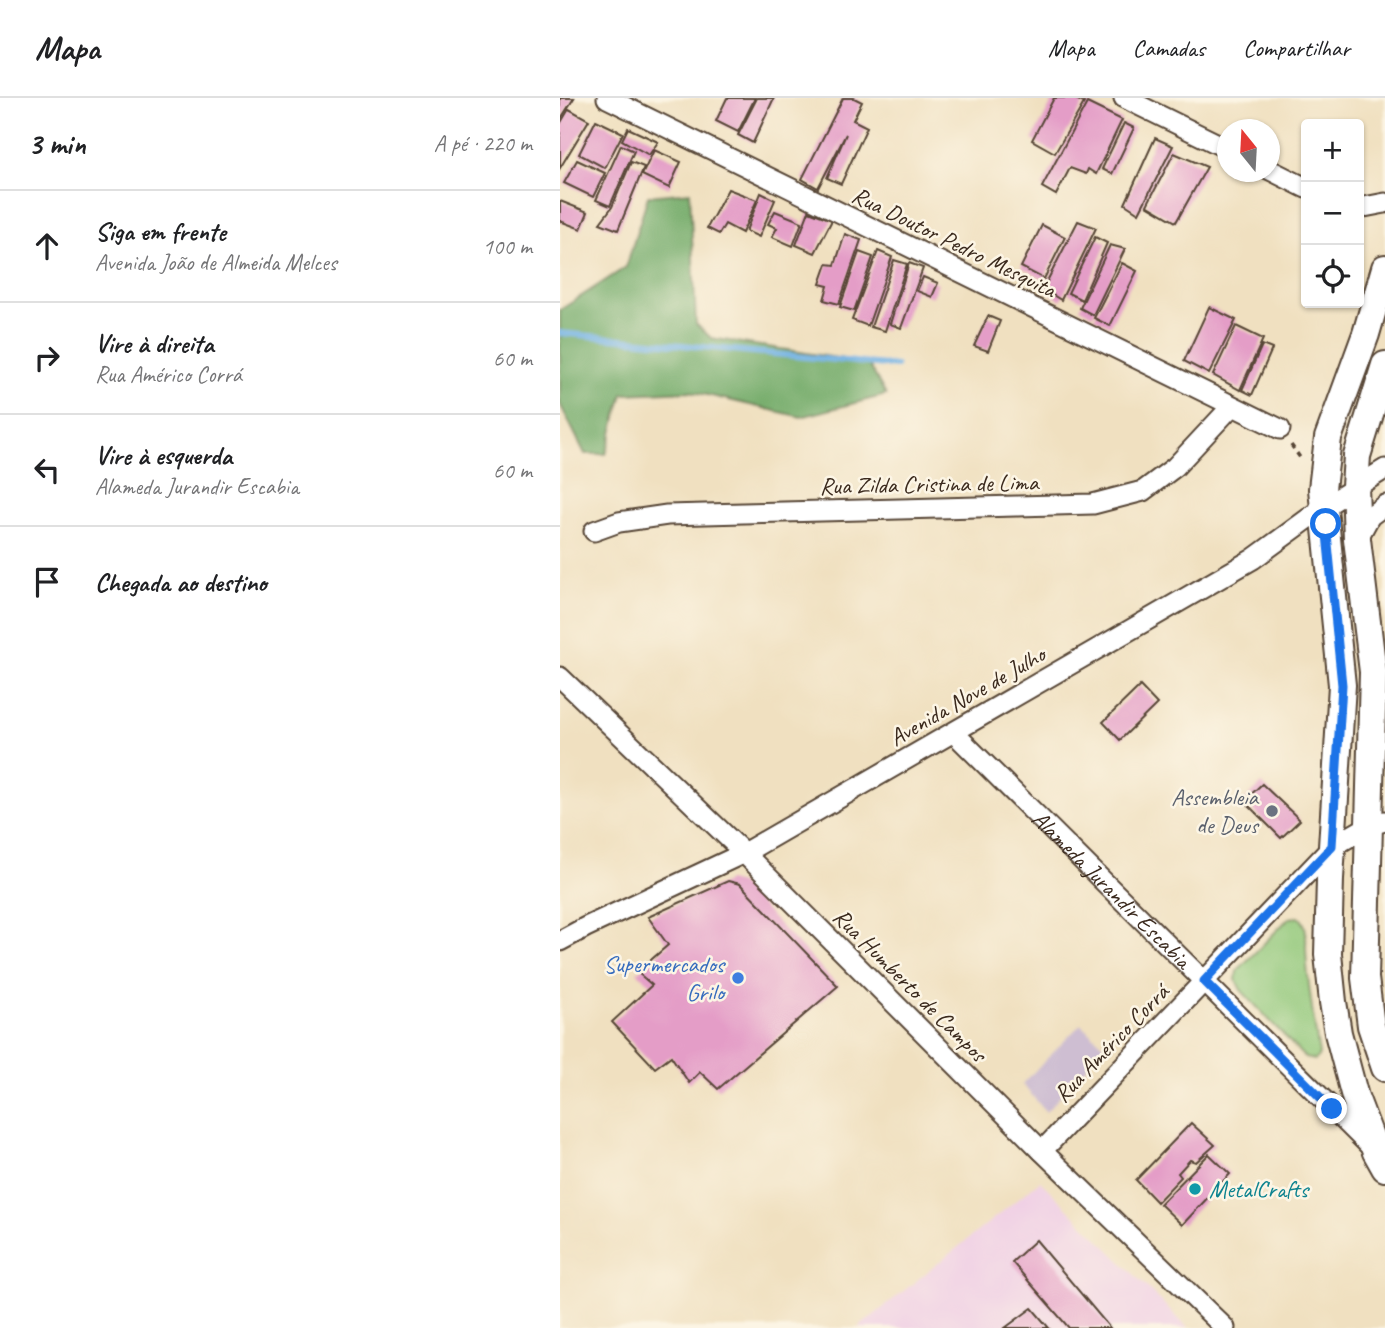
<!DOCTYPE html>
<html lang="pt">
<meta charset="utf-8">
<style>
:root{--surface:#fff;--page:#f6f6f6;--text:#202124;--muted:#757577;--line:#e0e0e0}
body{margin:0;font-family:Caveat,sans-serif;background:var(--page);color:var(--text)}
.controls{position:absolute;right:21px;top:21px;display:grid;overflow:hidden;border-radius:7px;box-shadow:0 2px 5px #0004}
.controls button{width:63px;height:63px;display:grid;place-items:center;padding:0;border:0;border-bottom:2px solid var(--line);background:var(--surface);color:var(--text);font:35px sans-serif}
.compass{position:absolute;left:657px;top:21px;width:63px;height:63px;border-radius:50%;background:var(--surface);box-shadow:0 2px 5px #0004;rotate:342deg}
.stop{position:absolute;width:21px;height:21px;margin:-16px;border:5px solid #1a73e8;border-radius:50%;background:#fff}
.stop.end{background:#1a73e8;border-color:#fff;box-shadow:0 2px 7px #0008}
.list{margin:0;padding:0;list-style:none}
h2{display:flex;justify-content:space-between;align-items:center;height:91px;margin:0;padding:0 28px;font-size:30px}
h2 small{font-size:23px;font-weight:400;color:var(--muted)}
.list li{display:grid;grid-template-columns:46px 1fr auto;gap:21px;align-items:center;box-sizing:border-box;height:112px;padding:0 28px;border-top:2px solid var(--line)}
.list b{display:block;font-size:26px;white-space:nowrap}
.list p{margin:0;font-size:23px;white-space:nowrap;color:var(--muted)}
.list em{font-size:23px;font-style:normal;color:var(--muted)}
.icon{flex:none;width:38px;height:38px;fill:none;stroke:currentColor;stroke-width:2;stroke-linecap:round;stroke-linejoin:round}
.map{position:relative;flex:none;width:825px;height:1230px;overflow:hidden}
header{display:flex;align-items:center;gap:42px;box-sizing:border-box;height:98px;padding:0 35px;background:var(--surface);border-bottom:2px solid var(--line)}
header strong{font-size:33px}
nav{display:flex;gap:38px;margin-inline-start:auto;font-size:24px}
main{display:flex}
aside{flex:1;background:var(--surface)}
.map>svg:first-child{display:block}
.built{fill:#f0d0e5}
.industrial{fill:#cebed2}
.green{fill:#92c87a;stroke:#66794c;stroke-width:2}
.forest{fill:#75ac6a;stroke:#586b44;stroke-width:2}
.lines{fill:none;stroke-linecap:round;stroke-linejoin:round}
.stream{stroke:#6fb1e4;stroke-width:6}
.building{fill:#e49dc7}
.street-casing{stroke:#564536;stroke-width:23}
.secondary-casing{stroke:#564536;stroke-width:30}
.path{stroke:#564536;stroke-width:3.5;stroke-dasharray:5 5;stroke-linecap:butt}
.street{stroke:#fff;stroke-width:19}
.secondary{stroke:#fff;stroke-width:26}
.route{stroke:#1a73e8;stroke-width:9}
.worship-dot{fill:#6b7280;stroke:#fcf5e5;stroke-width:2.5}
.shop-dot{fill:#3f7fe0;stroke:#fcf5e5;stroke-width:2.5}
.culture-dot{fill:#0f9aa8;stroke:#fcf5e5;stroke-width:2.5}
.labels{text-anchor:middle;stroke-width:5;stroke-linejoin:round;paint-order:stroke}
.street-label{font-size:24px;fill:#3b2a1e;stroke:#fcf5e5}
.worship-label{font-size:24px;fill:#5b616d;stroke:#fcf5e5;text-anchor:end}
.shop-label{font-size:24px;fill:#366cbe;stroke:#fcf5e5;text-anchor:end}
.culture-label{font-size:24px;fill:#0d838f;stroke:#fcf5e5;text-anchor:start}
</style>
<header>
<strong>Mapa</strong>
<nav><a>Mapa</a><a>Camadas</a><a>Compartilhar</a></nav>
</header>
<main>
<aside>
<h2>3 min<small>A pé · 220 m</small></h2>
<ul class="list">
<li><svg class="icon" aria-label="ahead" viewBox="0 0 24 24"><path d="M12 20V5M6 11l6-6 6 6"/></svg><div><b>Siga em frente</b><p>Avenida João de Almeida Melces</p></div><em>100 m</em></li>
<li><svg class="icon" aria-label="right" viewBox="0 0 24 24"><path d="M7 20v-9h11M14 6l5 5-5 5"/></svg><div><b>Vire à direita</b><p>Rua Américo Corrá</p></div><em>60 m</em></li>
<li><svg class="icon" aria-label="left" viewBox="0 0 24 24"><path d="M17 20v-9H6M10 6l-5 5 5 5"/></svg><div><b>Vire à esquerda</b><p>Alameda Jurandir Escabia</p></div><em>60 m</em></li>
<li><svg class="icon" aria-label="arrive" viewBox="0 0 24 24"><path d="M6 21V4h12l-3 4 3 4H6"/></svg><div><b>Chegada ao destino</b></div></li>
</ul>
</aside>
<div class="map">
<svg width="825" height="1230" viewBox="0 0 825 1230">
<rect width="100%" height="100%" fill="#fcf5e5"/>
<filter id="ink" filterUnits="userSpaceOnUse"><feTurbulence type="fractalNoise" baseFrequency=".0143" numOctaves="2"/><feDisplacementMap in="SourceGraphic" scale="14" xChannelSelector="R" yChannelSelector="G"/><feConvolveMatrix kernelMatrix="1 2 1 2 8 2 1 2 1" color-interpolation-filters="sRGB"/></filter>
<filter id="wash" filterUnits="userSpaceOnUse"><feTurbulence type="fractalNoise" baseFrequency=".00686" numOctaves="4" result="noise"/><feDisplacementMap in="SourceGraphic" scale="28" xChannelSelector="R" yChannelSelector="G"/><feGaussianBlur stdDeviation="1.57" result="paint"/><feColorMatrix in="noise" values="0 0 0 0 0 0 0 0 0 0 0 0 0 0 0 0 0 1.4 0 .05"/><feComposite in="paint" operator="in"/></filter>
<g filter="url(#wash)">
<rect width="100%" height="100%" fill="#f0e0c0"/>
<polygon class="built" points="480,1083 628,1230 298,1230"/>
<polygon class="industrial" points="521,926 545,948 486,1014 462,986"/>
<path class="green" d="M739,819C748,827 746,839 746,850C747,887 754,921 759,957L755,962L745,960L681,892L676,882L677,873L729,820Z"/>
<polygon class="forest" points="130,94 136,226 151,240 308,265 326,297 241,319 130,293 63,296 46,356 25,356 0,306 0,212 66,169 88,98"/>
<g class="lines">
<polyline class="stream" points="0,235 336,268"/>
</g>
<g id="blocks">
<g class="building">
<polygon points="0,0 14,0 0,22"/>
<polygon points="167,0 195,0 178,34 156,23"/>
<polygon points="197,0 214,0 193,45 178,37"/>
<polygon points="283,0 294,0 302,4 293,22 307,29 281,86 267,80 286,36 258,90 242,81"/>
<polygon points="494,0 514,0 524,5 495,55 472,42"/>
<polygon points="527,5 562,22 536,76 528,71 526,76 510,70 496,97 482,89"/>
<polygon points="9,11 29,22 0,70 0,26"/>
<polygon points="36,22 63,35 45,70 19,56"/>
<polygon points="564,25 574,30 552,76 542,71"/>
<polygon points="68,30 98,44 89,57 62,42"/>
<polygon points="595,40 613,48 579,115 565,106"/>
<polygon points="61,47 74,53 50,108 36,102"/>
<polygon points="94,52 121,64 109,90 82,77"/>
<polygon points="614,55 647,69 616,124 587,107"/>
<polygon points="17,62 45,75 33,99 4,85"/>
<polygon points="71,64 84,69 58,132 40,125 52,109"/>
<polygon points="168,91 197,102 182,135 165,126 159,136 147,130"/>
<polygon points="201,95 215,102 199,139 186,133"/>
<polygon points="0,103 28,114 21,131 0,123"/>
<polygon points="215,113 242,124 233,148 212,139 217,130 208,126"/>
<polygon points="249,113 272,122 255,155 236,147"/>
<polygon points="518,123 536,130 501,202 483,191"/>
<polygon points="482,127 505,139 484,181 461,169"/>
<polygon points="285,136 301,142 279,206 264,202 268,188 260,186 267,166 275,167"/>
<polygon points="535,139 547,145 522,202 508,195"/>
<polygon points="550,147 565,151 533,217 520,210"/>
<polygon points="318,153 332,159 308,228 292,222"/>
<polygon points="299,154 313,159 294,213 280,209"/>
<polygon points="334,162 347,166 325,233 311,229"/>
<polygon points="349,165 363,170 341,230 330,226"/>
<polygon points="562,165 577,173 550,228 534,220"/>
<polygon points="363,179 378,185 372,199 357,193"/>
<polygon points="649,209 676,222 649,276 624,263"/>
<polygon points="428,218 440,223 428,253 414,248"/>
<polygon points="676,228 703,241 680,292 653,277"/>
<polygon points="702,247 712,251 692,297 682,292"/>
<polygon points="580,588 597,606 560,642 543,624"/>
<polygon points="702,686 740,722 721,740 684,703"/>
<polygon points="168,783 180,786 278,888 158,991 140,974 129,985 111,958 95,970 52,924 92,887 77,874 108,847 88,819"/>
<polygon points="631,1025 655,1047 636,1064 630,1062 618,1075 621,1079 597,1104 576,1082"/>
<polygon points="649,1056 670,1076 622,1127 600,1106"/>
<polygon points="476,1142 550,1230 509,1230 452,1164"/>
<polygon points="472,1210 489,1230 445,1230"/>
</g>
</g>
</g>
<g filter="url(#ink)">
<use href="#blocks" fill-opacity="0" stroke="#564536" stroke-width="2"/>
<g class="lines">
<defs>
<g id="street">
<polyline points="47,0 720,331"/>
<polyline points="564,0 668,51"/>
<polyline points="710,72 746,90"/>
<polyline points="799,110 825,105"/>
<polyline points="34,433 59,424 107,417 533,406 583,393 615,369 672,308"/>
<polyline points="798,440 810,418 825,407"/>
<polyline points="0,579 184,755 482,1053 665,1230"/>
<path id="s1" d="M394,635L810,1048"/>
<polyline points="0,843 26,829 184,755 693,461 764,409 825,371"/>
<polyline points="482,1053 772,749 810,727 825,723"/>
</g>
<g id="secondary">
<polyline points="825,170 806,236 768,340 762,391 782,587 770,781 768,856 773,904 778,935 795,999 816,1054 825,1070"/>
<polyline points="825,267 797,358 795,388 797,441 813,574 805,880 811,928 825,970"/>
</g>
</defs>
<use href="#street" class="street-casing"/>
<use href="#secondary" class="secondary-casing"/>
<polyline class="path" points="731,347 741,361"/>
<use href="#street" class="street"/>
<use href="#secondary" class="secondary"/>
</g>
</g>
<g class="lines" filter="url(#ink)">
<polyline class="route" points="766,426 782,587 772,748 644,883 772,1011"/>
</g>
<circle class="worship-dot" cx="712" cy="713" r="7"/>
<circle class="shop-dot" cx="178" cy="880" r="7"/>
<circle class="culture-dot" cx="635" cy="1091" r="7"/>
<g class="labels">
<g class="street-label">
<text transform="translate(394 144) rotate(26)" y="8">Rua Doutor Pedro Mesquita</text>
<text transform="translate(369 386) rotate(-1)" y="8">Rua Zilda Cristina de Lima</text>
<text transform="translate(407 598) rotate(-30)" y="8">Avenida Nove de Julho</text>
<text dy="8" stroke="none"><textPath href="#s1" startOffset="222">Alameda Jurandir Escabia</textPath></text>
<text transform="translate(350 887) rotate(45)" y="8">Rua Humberto de Campos</text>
<text transform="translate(551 945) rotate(-46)" y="8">Rua Américo Corrá</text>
</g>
<g class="worship-label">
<text x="698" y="707">Assembleia<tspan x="698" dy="28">de Deus</tspan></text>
</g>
<g class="shop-label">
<text x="164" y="874">Supermercados<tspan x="164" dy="28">Grilo</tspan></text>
</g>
<g class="culture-label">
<text x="649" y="1099">MetalCrafts</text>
</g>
</g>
</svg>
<div class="controls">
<button>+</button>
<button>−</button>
<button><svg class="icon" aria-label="locate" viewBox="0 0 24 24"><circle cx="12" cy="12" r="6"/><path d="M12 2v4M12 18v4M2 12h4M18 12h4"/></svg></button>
</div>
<svg class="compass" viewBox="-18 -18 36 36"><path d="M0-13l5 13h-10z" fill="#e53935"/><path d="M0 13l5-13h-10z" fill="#757577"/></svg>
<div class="stop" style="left:766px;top:426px"></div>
<div class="stop end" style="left:772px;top:1011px"></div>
</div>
</main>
